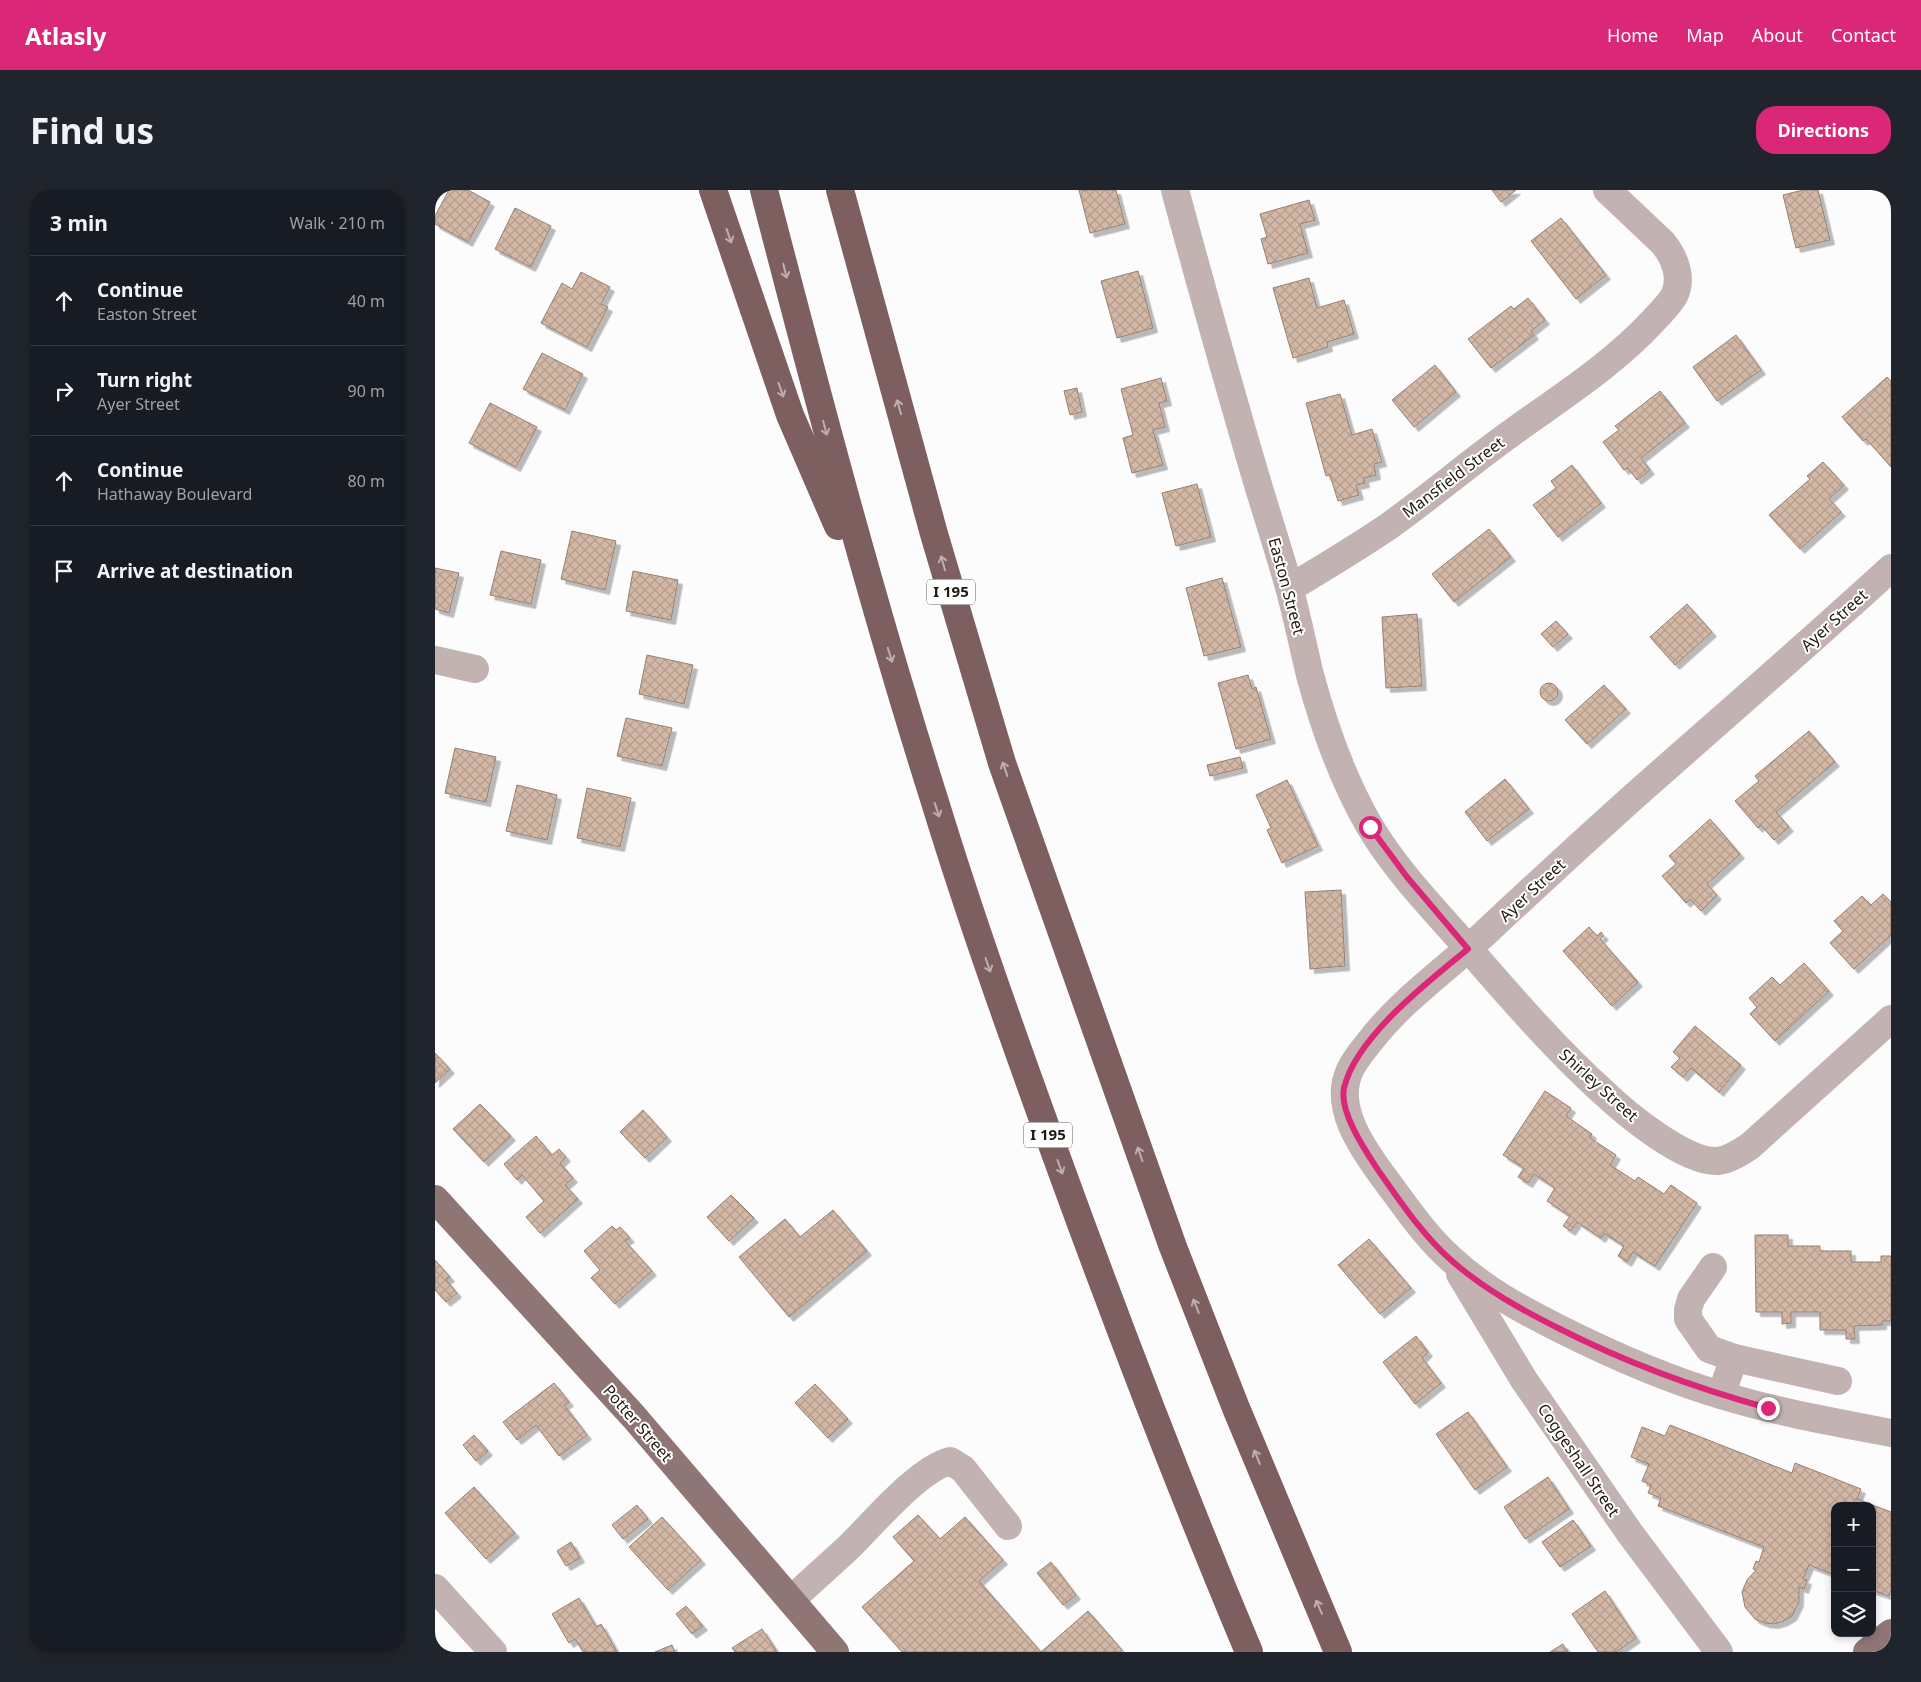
<!DOCTYPE html>
<meta charset="utf-8">
<style>
:root{--surface:#171b24;--page:#20242c;--text:#f1f3f6;--muted:#9ea1a6;--line:#363941;--accent:#db2777}
body{margin:0;font-family:"Noto Sans",sans-serif;background:var(--page);color:var(--text)}
.controls{position:absolute;right:15px;bottom:15px;display:grid;overflow:hidden;border-radius:10px;box-shadow:0 2px 8px #0003}
.controls button{width:45px;height:45px;display:grid;place-items:center;padding:0;border:0;border-bottom:1px solid var(--line);background:var(--surface);color:var(--text);font:25px sans-serif}
.stop{position:absolute;width:15px;height:15px;margin:-11px;border:4px solid #db2777;border-radius:50%;background:#fff}
.stop.end{background:#db2777;border-color:#fff;box-shadow:0 1px 5px #0008}
.list{margin:0;padding:0;list-style:none}
h2{display:flex;justify-content:space-between;align-items:center;height:65px;margin:0;padding:0 20px;font-size:21px}
h2 small{font-size:16px;font-weight:400;color:var(--muted)}
.list li{display:grid;grid-template-columns:32px 1fr auto;gap:15px;align-items:center;box-sizing:border-box;height:90px;padding:0 20px;border-top:1px solid var(--line)}
.list b{display:block;font-size:19px;white-space:nowrap}
.list p{margin:0;font-size:16px;white-space:nowrap;color:var(--muted)}
.list em{font-size:16px;font-style:normal;color:var(--muted)}
.icon{flex:none;width:28px;height:28px;fill:none;stroke:currentColor;stroke-width:2;stroke-linecap:round;stroke-linejoin:round}
.map{position:relative;flex:none;width:1456px;height:1462px;overflow:hidden;border-radius:20px}
header{display:flex;align-items:center;gap:30px;box-sizing:border-box;height:70px;padding:0 25px;background:var(--accent);color:#fff}
header strong{font-size:24px}
nav{display:flex;gap:28px;margin-inline-start:auto;font-size:18px}
.intro{display:flex;align-items:center;justify-content:space-between;box-sizing:border-box;height:120px;padding:0 30px}
h1{margin:0;font-size:35px}
.button{padding:12px 22px;border-radius:20px;background:var(--accent);color:#fff;font-size:18px;font-weight:700}
main{display:flex;gap:30px;padding:0 30px}
aside{flex:1;background:var(--surface);border-radius:20px;box-shadow:0 2px 8px #0003}
.map>svg:first-child{display:block}
.building{fill:url(#building-cross-hatch);stroke:#978072;filter:url(#shadow)}
.lines{fill:none;stroke-linecap:round;stroke-linejoin:round}
.minor{stroke:#c2b2b2;stroke-width:28}
.major{stroke:#907575;stroke-width:28}
.highway{stroke:#7d5f5f;stroke-width:28}
.oneway{stroke:#beafaf}
.route{stroke:#db2777;stroke-width:6}
.labels{text-anchor:middle;stroke-width:4;stroke-linejoin:round;paint-order:stroke}
.shield{fill:#fff;stroke:#645d59;stroke-width:1}
.shield-label{font-size:15px;font-weight:bold;fill:#211812}
.street-label{font-size:16px;fill:#211812;stroke:#fff}
</style>
<header>
<strong>Atlasly</strong>
<nav><a>Home</a><a>Map</a><a>About</a><a>Contact</a></nav>
</header>
<div class="intro"><h1>Find us</h1><a class="button">Directions</a></div>
<main>
<aside>
<h2>3 min<small>Walk · 210 m</small></h2>
<ul class="list">
<li><svg class="icon" aria-label="ahead" viewBox="0 0 24 24"><path d="M12 20V5M6 11l6-6 6 6"/></svg><div><b>Continue</b><p>Easton Street</p></div><em>40 m</em></li>
<li><svg class="icon" aria-label="right" viewBox="0 0 24 24"><path d="M7 20v-9h11M14 6l5 5-5 5"/></svg><div><b>Turn right</b><p>Ayer Street</p></div><em>90 m</em></li>
<li><svg class="icon" aria-label="ahead" viewBox="0 0 24 24"><path d="M12 20V5M6 11l6-6 6 6"/></svg><div><b>Continue</b><p>Hathaway Boulevard</p></div><em>80 m</em></li>
<li><svg class="icon" aria-label="arrive" viewBox="0 0 24 24"><path d="M6 21V4h12l-3 4 3 4H6"/></svg><div><b>Arrive at destination</b></div></li>
</ul>
</aside>
<div class="map">
<svg width="1456" height="1462" viewBox="0 0 1456 1462">
<defs>
<pattern id="building-cross-hatch" width="8" height="8" patternUnits="userSpaceOnUse" patternTransform="scale(1.25)"><rect width="8" height="8" fill="#d3b8a6"/><path d="M0 0l8 8M0 8l8-8" fill="none" stroke="#b59d8e"/></pattern>
<filter id="shadow"><feDropShadow dx="4.5" dy="4.5" stdDeviation="0" flood-color="#0004"/></filter>
</defs>
<rect width="100%" height="100%" fill="#fcfcfc"/>
<g class="building">
<polygon points="14,0 33,0 55,12 33,52 0,34 0,26"/>
<polygon points="644,0 681,0 690,34 655,43"/>
<polygon points="1057,0 1081,0 1066,12"/>
<polygon points="1368,0 1383,0 1395,50 1361,58 1348,5"/>
<polygon points="874,10 880,30 865,34 873,63 833,74 826,49 832,47 825,24"/>
<polygon points="80,18 116,36 96,77 60,59"/>
<polygon points="1126,28 1171,85 1141,109 1096,51"/>
<polygon points="703,81 718,138 682,148 666,91"/>
<polygon points="146,82 175,97 166,114 173,117 152,157 106,133 127,93 137,99"/>
<polygon points="874,88 882,118 909,110 919,144 892,152 893,157 858,168 838,98"/>
<polygon points="1093,108 1110,130 1096,141 1099,145 1056,178 1033,149 1076,116 1079,119"/>
<polygon points="1301,145 1326,180 1282,211 1258,177"/>
<polygon points="107,163 148,184 130,220 88,199"/>
<polygon points="1000,175 1021,202 979,237 957,210"/>
<polygon points="1452,187 1456,191 1456,277 1431,249 1428,251 1407,227"/>
<polygon points="726,188 732,211 724,213 730,237 718,240 728,275 697,283 688,248 698,245 686,199"/>
<polygon points="642,198 647,222 635,225 629,201"/>
<polygon points="1225,201 1250,233 1206,268 1215,280 1202,290 1193,278 1189,280 1168,252 1184,240 1180,236"/>
<polygon points="905,204 917,245 937,239 947,272 939,274 941,285 929,288 930,293 921,295 924,305 903,311 895,285 891,286 871,213"/>
<polygon points="55,213 102,237 81,277 34,253"/>
<polygon points="1388,272 1409,295 1394,309 1406,322 1365,359 1334,325 1375,289 1372,286"/>
<polygon points="1137,275 1166,313 1123,347 1098,315 1121,298 1116,291"/>
<polygon points="762,294 776,347 741,356 727,303"/>
<polygon points="1054,339 1076,367 1019,412 997,384"/>
<polygon points="137,341 181,351 170,400 126,389"/>
<polygon points="66,361 106,370 96,414 55,405"/>
<polygon points="0,378 24,383 14,423 0,419"/>
<polygon points="198,381 243,390 236,430 191,421"/>
<polygon points="787,388 806,457 769,466 751,398"/>
<polygon points="1252,414 1277,442 1240,475 1215,447"/>
<polygon points="982,424 987,496 951,498 947,427"/>
<polygon points="1121,431 1133,444 1118,457 1106,444"/>
<polygon points="212,465 258,475 249,514 204,504"/>
<polygon points="813,485 817,499 821,497 836,549 801,559 783,493"/>
<circle cx="1114" cy="502" r="9"/>
<polygon points="1169,495 1191,519 1152,554 1130,530"/>
<polygon points="191,528 237,538 227,576 182,566"/>
<polygon points="1374,541 1400,572 1341,622 1354,637 1339,650 1326,635 1323,638 1300,611 1324,591 1320,586"/>
<polygon points="20,558 61,567 51,612 10,603"/>
<polygon points="805,567 808,578 775,586 772,575"/>
<polygon points="1070,589 1094,619 1052,651 1030,622"/>
<polygon points="852,590 883,656 847,673 832,640 836,638 821,605"/>
<polygon points="82,595 122,605 112,650 71,641"/>
<polygon points="152,598 196,608 185,657 142,648"/>
<polygon points="1275,629 1305,664 1272,694 1282,705 1266,721 1255,709 1251,713 1227,686 1241,674 1234,666"/>
<polygon points="906,700 910,776 875,779 870,702"/>
<polygon points="1448,704 1456,712 1456,745 1419,779 1395,753 1408,741 1399,731 1427,706 1436,715"/>
<polygon points="1154,737 1162,746 1166,742 1169,746 1165,749 1203,792 1177,816 1128,761"/>
<polygon points="1369,773 1394,801 1340,851 1315,824 1322,817 1314,808 1337,787 1345,795"/>
<polygon points="1260,836 1306,875 1284,902 1256,878 1248,887 1236,877 1245,868 1238,862"/>
<polygon points="0,863 15,879 0,893"/>
<polygon points="1110,901 1136,918 1131,926 1157,944 1155,948 1181,965 1175,975 1200,991 1203,987 1229,1004 1236,995 1262,1013 1220,1076 1198,1062 1192,1072 1183,1066 1189,1056 1169,1043 1166,1048 1142,1032 1136,1041 1128,1036 1135,1026 1112,1011 1120,998 1099,984 1093,993 1083,987 1089,978 1068,965"/>
<polygon points="45,914 76,946 49,972 18,939"/>
<polygon points="208,920 232,947 210,968 185,942"/>
<polygon points="101,946 117,965 124,959 131,967 125,973 138,988 130,995 143,1009 105,1043 91,1027 109,1011 87,985 82,990 69,974"/>
<polygon points="296,1005 319,1028 294,1051 272,1027"/>
<polygon points="398,1020 432,1061 354,1127 304,1067 350,1029 365,1047"/>
<polygon points="177,1036 181,1040 185,1037 195,1048 190,1051 217,1081 180,1114 156,1088 165,1080 149,1061"/>
<polygon points="1320,1045 1353,1045 1353,1056 1385,1056 1385,1061 1416,1061 1416,1072 1446,1072 1446,1066 1456,1066 1456,1131 1447,1131 1447,1135 1419,1136 1420,1149 1411,1149 1411,1140 1385,1140 1385,1122 1356,1122 1356,1133 1347,1134 1347,1122 1321,1122"/>
<polygon points="934,1049 976,1098 945,1124 903,1075"/>
<polygon points="0,1070 15,1087 11,1090 22,1103 11,1112 0,1100"/>
<polygon points="981,1146 993,1162 987,1168 1006,1193 980,1214 948,1172"/>
<polygon points="119,1193 134,1212 129,1215 152,1245 124,1266 101,1235 82,1250 68,1232"/>
<polygon points="380,1194 413,1229 393,1248 360,1213"/>
<polygon points="1033,1222 1072,1277 1040,1300 1001,1244"/>
<polygon points="1235,1235 1357,1283 1360,1273 1426,1299 1422,1309 1456,1322 1456,1400 1454,1406 1437,1400 1437,1316 1400,1316 1400,1385 1374,1375 1368,1389 1372,1390 1369,1399 1364,1397 1364,1412 1357,1426 1349,1431 1339,1434 1330,1433 1320,1429 1310,1417 1307,1402 1312,1390 1321,1380 1318,1379 1321,1371 1324,1372 1329,1357 1223,1316 1226,1308 1213,1303 1216,1295 1207,1291 1214,1274 1196,1267 1207,1237 1230,1246"/>
<polygon points="39,1245 53,1261 41,1271 28,1255"/>
<polygon points="1113,1287 1134,1319 1090,1349 1069,1317"/>
<polygon points="39,1297 80,1343 51,1369 10,1323"/>
<polygon points="202,1315 213,1329 188,1349 177,1335"/>
<polygon points="483,1325 505,1349 530,1327 568,1370 544,1391 606,1462 467,1462 427,1417 479,1371 458,1347"/>
<polygon points="227,1327 266,1370 233,1400 194,1357"/>
<polygon points="1138,1330 1156,1356 1125,1377 1107,1352"/>
<polygon points="136,1352 145,1368 131,1376 122,1361"/>
<polygon points="616,1372 641,1405 628,1415 602,1383"/>
<polygon points="1170,1401 1201,1448 1181,1462 1163,1462 1137,1424"/>
<polygon points="144,1408 161,1437 166,1434 182,1462 148,1462 140,1449 134,1453 117,1424"/>
<polygon points="251,1416 268,1436 257,1444 241,1424"/>
<polygon points="653,1421 687,1460 685,1462 606,1462"/>
<polygon points="327,1439 342,1462 300,1462 297,1458"/>
<polygon points="1128,1454 1133,1462 1115,1462"/>
<polygon points="237,1455 240,1462 220,1462"/>
</g>
<g class="lines">
<g class="minor">
<path d="M740,0C766,96 793,193 821,288C832,325 844,361 854,397C862,426 868,456 875,485C889,537 907,588 934,635C958,676 992,712 1024,748C1070,800 1115,854 1167,901C1190,923 1250,973 1283,971C1294,970 1306,962 1315,956L1456,829"/>
<path d="M1456,378C1371,456 1283,532 1196,609C1146,654 1096,700 1047,746C1009,781 967,810 936,850C929,859 920,869 915,880C898,916 926,956 947,985C969,1014 989,1045 1016,1069C1048,1099 1087,1120 1125,1139C1177,1165 1231,1189 1286,1205C1341,1222 1399,1232 1456,1243"/>
<path d="M855,398C888,378 922,358 954,336C995,307 1033,274 1075,244C1123,209 1176,176 1217,132C1224,124 1234,115 1239,106C1248,88 1240,68 1228,53L1172,0"/>
<polyline points="0,470 40,479"/>
<polyline points="1278,1077 1256,1109 1253,1120 1253,1129 1274,1159 1299,1168"/>
<polyline points="1025,1084 1089,1190 1194,1342 1284,1462"/>
<polyline points="1286,1205 1299,1168 1403,1191"/>
<polyline points="0,1398 58,1462"/>
<path d="M356,1410C376,1391 396,1374 416,1355C440,1331 484,1279 515,1271L528,1279L573,1336"/>
</g>
<g class="major">
<polyline points="0,1009 199,1227 400,1462"/>
<polyline points="1432,1462 1456,1443"/>
</g>
<g class="highway">
<polyline points="278,0 355,225 403,336"/>
<path d="M329,0C382,205 436,410 500,612C537,733 580,852 623,971C683,1136 746,1300 814,1462"/>
<polyline points="405,0 499,344 567,573 738,1057 801,1218 903,1462"/>
</g>
</g>
<defs><path id="oneway-shaft" d="M-6 0H5M1.5-3L5.5 0L1.5 3" fill="none" stroke-width="1.6" stroke-linecap="round" stroke-linejoin="round" transform="scale(1.25)"/></defs>
<g class="oneway">
<use href="#oneway-shaft" transform="translate(294 46) rotate(71)"/>
<use href="#oneway-shaft" transform="translate(350 81) rotate(76)"/>
<use href="#oneway-shaft" transform="translate(346 200) rotate(71)"/>
<use href="#oneway-shaft" transform="translate(464 217) rotate(-106)"/>
<use href="#oneway-shaft" transform="translate(390 238) rotate(75)"/>
<use href="#oneway-shaft" transform="translate(508 373) rotate(-106)"/>
<use href="#oneway-shaft" transform="translate(455 465) rotate(73)"/>
<use href="#oneway-shaft" transform="translate(570 579) rotate(-109)"/>
<use href="#oneway-shaft" transform="translate(502 620) rotate(72)"/>
<use href="#oneway-shaft" transform="translate(553 775) rotate(71)"/>
<use href="#oneway-shaft" transform="translate(705 964) rotate(-109)"/>
<use href="#oneway-shaft" transform="translate(625 977) rotate(70)"/>
<use href="#oneway-shaft" transform="translate(761 1116) rotate(-112)"/>
<use href="#oneway-shaft" transform="translate(822 1267) rotate(-112)"/>
<use href="#oneway-shaft" transform="translate(884 1417) rotate(-113)"/>
</g>
<g class="lines">
<path class="route" d="M935,637L972,687L1033,759C994,791 921,847 909,898C904,922 930,960 943,980C965,1011 988,1046 1017,1071C1049,1099 1087,1120 1125,1139C1192,1173 1260,1198 1333,1218"/>
</g>
<g class="labels">
<g class="shield">
<rect x="492" y="389.5" width="48" height="25" rx="4"/>
<rect x="589" y="932.5" width="48" height="25" rx="4"/>
</g>
<g class="shield-label">
<text x="516" y="407">I 195</text>
<text x="613" y="950">I 195</text>
</g>
<g class="street-label">
<text transform="translate(1018 287) rotate(-37)" y="6">Mansfield Street</text>
<text transform="translate(852 396) rotate(75)" y="6">Easton Street</text>
<text transform="translate(1399 430) rotate(-42)" y="6">Ayer Street</text>
<text transform="translate(1097 700) rotate(-43)" y="6">Ayer Street</text>
<text transform="translate(1164 895) rotate(42)" y="6">Shirley Street</text>
<text transform="translate(203 1233) rotate(49)" y="6">Potter Street</text>
<text transform="translate(1144 1270) rotate(56)" y="6">Coggeshall Street</text>
</g>
</g>
</svg>
<div class="controls">
<button>+</button>
<button>−</button>
<button><svg class="icon" aria-label="layers" viewBox="0 0 24 24"><path d="M12 4l9 5-9 5-9-5zM3 14l9 5 9-5"/></svg></button>
</div>
<div class="stop" style="left:935px;top:637px"></div>
<div class="stop end" style="left:1333px;top:1218px"></div>
</div>
</main>
